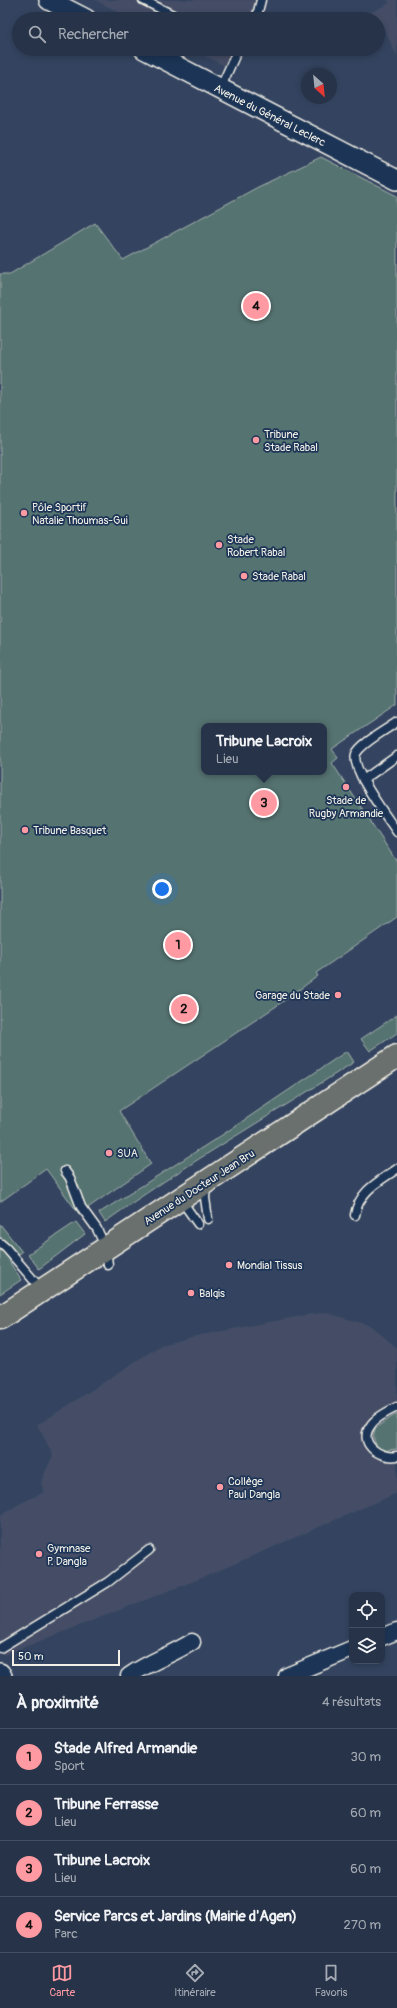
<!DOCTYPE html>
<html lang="fr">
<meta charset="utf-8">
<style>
:root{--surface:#273348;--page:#2f3b4f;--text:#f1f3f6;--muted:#a4aab4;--line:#434e60;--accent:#ff9aa2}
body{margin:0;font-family:Pangolin,sans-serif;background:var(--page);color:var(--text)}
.controls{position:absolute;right:12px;bottom:12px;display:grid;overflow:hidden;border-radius:8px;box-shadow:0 2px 6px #0003}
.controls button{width:36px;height:36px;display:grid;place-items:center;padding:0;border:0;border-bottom:1px solid var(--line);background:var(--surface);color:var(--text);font:20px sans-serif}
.compass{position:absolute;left:301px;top:68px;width:36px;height:36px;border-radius:50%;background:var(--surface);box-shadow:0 2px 6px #0003;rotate:153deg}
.scale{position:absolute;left:12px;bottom:10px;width:108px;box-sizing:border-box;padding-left:4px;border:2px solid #f4f1e8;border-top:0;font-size:11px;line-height:14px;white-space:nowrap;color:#f4f1e8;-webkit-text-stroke:3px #1d3557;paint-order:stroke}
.you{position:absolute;left:162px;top:889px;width:14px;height:14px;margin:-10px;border:3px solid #fff;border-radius:50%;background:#1a73e8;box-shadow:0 0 0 6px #1a73e833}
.badge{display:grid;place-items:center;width:26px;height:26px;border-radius:50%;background:var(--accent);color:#111;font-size:13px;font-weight:700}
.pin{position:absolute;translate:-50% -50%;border:2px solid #fff;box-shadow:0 1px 4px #0006}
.popup{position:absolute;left:201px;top:723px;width:126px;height:52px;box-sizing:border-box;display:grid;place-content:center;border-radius:8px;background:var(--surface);filter:drop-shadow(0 1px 3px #0005);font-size:13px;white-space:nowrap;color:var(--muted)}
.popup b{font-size:15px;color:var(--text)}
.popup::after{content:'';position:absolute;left:50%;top:100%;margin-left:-8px;border:8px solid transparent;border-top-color:var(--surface)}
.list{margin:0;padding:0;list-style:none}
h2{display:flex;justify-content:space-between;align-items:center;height:52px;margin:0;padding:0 16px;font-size:17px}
h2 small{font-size:13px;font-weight:400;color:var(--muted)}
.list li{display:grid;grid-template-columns:26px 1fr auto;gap:12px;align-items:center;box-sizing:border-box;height:56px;padding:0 16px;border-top:1px solid var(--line)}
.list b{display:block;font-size:15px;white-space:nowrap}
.list p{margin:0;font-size:13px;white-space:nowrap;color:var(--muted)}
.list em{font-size:13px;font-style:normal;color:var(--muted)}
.icon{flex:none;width:22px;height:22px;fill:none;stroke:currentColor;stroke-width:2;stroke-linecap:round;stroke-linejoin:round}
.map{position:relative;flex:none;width:397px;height:1676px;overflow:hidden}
.search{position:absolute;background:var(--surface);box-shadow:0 2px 6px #0003;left:12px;right:12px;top:12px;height:44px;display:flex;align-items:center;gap:10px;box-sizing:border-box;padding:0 14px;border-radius:22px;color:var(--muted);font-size:15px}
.sheet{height:276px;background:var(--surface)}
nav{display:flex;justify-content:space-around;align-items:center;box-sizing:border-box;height:56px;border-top:1px solid var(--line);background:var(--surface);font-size:11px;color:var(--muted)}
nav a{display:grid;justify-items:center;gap:2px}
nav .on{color:var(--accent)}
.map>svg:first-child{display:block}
.built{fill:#444e66}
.green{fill:#557371;stroke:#a4b2ac;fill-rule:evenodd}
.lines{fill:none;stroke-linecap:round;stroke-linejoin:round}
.service-casing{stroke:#f4f1e8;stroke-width:11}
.minor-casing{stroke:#f4f1e8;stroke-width:19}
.tertiary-casing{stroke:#f4f1e8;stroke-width:22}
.primary-casing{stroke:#f4f1e8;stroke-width:25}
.service{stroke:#1d3557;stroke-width:8}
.minor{stroke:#1d3557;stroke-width:16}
.tertiary{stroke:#1d3557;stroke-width:19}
.primary{stroke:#6b706d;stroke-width:22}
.poi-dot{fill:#ff9aa2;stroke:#1d3557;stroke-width:1.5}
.labels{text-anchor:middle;stroke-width:3.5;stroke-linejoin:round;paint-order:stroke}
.street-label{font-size:11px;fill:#f4f1e8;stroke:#1d3557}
.poi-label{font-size:11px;fill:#f4f1e8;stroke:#1d3557;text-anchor:start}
</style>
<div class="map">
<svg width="397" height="1676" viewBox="0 0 397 1676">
<rect width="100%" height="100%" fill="#344460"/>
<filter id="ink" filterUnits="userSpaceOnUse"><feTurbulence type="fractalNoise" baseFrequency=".025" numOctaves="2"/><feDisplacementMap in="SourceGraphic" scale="8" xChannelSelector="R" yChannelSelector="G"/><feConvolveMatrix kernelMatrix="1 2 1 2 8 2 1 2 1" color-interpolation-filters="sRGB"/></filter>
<g filter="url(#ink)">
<g class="built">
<polygon points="95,0 267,0 256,19 132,19"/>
<polygon points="387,0 397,0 397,57 381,21 378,22 378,19 359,18 390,3"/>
<polygon points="192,49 238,49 227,67"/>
<polygon points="327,1313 371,1326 397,1348 397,1493 204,1577 4,1655 0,1647 0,1516 19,1504 44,1492 41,1482 53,1455 37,1424 44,1421 161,1345 196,1336 312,1314"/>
</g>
<g class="green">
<path d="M321,157L397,196V705L332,749L338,758L332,763L397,862V917L316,973L318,976L275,1007L119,1111L151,1164L79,1214L46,1169L0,1202V274H10L95,223L123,260L258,187ZM204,726H324V772H204Z"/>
<polygon points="397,1015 397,1033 370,1051 361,1039"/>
<path d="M347,1051L354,1062C271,1116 185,1164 105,1222L99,1213L222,1135Z"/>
<polygon points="76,1222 85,1234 39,1269 28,1254"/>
<polygon points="0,1224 22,1252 9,1261 21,1280 0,1294"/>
<path d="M397,1414V1449L380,1451C365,1430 379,1425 397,1414Z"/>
</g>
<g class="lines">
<defs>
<g id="service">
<polyline points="143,0 181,19"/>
<polyline points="256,19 261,0"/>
<polyline points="220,89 238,49"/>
<path d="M397,722C387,729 360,744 356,754C350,769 388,818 397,832"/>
<polyline points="363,780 397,756"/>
<polyline points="65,1171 70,1178 81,1207 97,1229 106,1248 108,1265"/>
<polyline points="206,1186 205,1198 208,1219"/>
<polyline points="181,1200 198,1224"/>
<path d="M355,1215C359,1191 378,1182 397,1169"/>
<polyline points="0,1243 6,1248 42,1290"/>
<path d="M397,1407C389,1411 376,1417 371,1425C357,1443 379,1459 397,1456"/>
<polyline points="0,1648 108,1582 149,1550"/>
</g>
<g id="minor">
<polyline points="382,1637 397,1631"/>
<path d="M129,1676C149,1662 171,1655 192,1642"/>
<polyline points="287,1676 352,1649"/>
</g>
<g id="tertiary">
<polyline points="49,0 86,19"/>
<polyline points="144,49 397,180"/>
<polyline points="0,1673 2,1676"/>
</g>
<polyline id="primary" points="0,1318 397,1056"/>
</defs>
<use href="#service" class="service-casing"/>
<use href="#minor" class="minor-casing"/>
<use href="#tertiary" class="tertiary-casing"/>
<use href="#primary" class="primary-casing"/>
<use href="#service" class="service"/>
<use href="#minor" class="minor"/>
<use href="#tertiary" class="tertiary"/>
<use href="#primary" class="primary"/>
</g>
</g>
<g class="poi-dot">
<circle cx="256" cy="440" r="4"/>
<circle cx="24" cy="513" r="4"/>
<circle cx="219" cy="545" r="4"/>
<circle cx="244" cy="576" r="4"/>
<circle cx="346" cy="787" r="4"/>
<circle cx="25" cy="830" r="4"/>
<circle cx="338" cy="995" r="4"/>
<circle cx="109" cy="1153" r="4"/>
<circle cx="229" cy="1265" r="4"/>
<circle cx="191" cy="1293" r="4"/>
<circle cx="220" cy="1487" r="4"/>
<circle cx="39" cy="1554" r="4"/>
</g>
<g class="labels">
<g class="street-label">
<text transform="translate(270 115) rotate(27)" y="4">Avenue du Général Leclerc</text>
<text transform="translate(199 1187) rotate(-33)" y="4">Avenue du Docteur Jean Bru</text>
</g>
<g class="poi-label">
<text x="264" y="438">Tribune<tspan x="264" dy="13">Stade Rabal</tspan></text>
<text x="32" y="511">Pôle Sportif<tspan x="32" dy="13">Natalie Thoumas-Gui</tspan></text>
<text x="227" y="543">Stade<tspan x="227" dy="13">Robert Rabal</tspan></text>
<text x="252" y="580">Stade Rabal</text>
<text x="346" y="804" text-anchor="middle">Stade de<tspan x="346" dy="13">Rugby Armandie</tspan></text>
<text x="33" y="834">Tribune Basquet</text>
<text x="330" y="999" text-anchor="end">Garage du Stade</text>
<text x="117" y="1157">SUA</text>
<text x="237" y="1269">Mondial Tissus</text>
<text x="199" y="1297">Balqis</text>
<text x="228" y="1485">Collège<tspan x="228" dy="13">Paul Dangla</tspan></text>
<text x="47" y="1552">Gymnase<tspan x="47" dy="13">P. Dangla</tspan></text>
</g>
</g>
</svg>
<div class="controls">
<button><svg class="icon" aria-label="locate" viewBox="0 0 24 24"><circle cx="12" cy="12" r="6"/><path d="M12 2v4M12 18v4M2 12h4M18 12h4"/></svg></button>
<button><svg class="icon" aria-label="layers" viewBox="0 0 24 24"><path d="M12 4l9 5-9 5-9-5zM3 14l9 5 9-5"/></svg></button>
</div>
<svg class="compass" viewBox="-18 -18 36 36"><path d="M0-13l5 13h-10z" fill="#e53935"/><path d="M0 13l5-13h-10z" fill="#a4aab4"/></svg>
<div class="scale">50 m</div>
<div class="you"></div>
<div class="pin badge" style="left:178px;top:945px">1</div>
<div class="pin badge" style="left:184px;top:1009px">2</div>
<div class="pin badge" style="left:264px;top:803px">3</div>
<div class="popup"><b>Tribune Lacroix</b>Lieu</div>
<div class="pin badge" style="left:256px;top:306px">4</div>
<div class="search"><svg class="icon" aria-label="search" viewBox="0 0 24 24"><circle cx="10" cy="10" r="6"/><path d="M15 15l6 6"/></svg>Rechercher</div>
</div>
<section class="sheet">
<h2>À proximité<small>4 résultats</small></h2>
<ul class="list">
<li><span class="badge">1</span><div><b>Stade Alfred Armandie</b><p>Sport</p></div><em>30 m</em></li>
<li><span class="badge">2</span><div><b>Tribune Ferrasse</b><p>Lieu</p></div><em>60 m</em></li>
<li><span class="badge">3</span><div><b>Tribune Lacroix</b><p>Lieu</p></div><em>60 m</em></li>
<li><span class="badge">4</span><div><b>Service Parcs et Jardins (Mairie d'Agen)</b><p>Parc</p></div><em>270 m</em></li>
</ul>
</section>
<nav>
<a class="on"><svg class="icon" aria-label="map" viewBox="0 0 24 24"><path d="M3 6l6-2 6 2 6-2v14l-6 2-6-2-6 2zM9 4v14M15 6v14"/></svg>Carte</a>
<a><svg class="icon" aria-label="directions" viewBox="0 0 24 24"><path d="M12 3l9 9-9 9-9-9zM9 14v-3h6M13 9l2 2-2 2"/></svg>Itinéraire</a>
<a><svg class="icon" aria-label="saved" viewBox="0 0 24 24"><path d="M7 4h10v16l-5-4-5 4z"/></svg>Favoris</a>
</nav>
